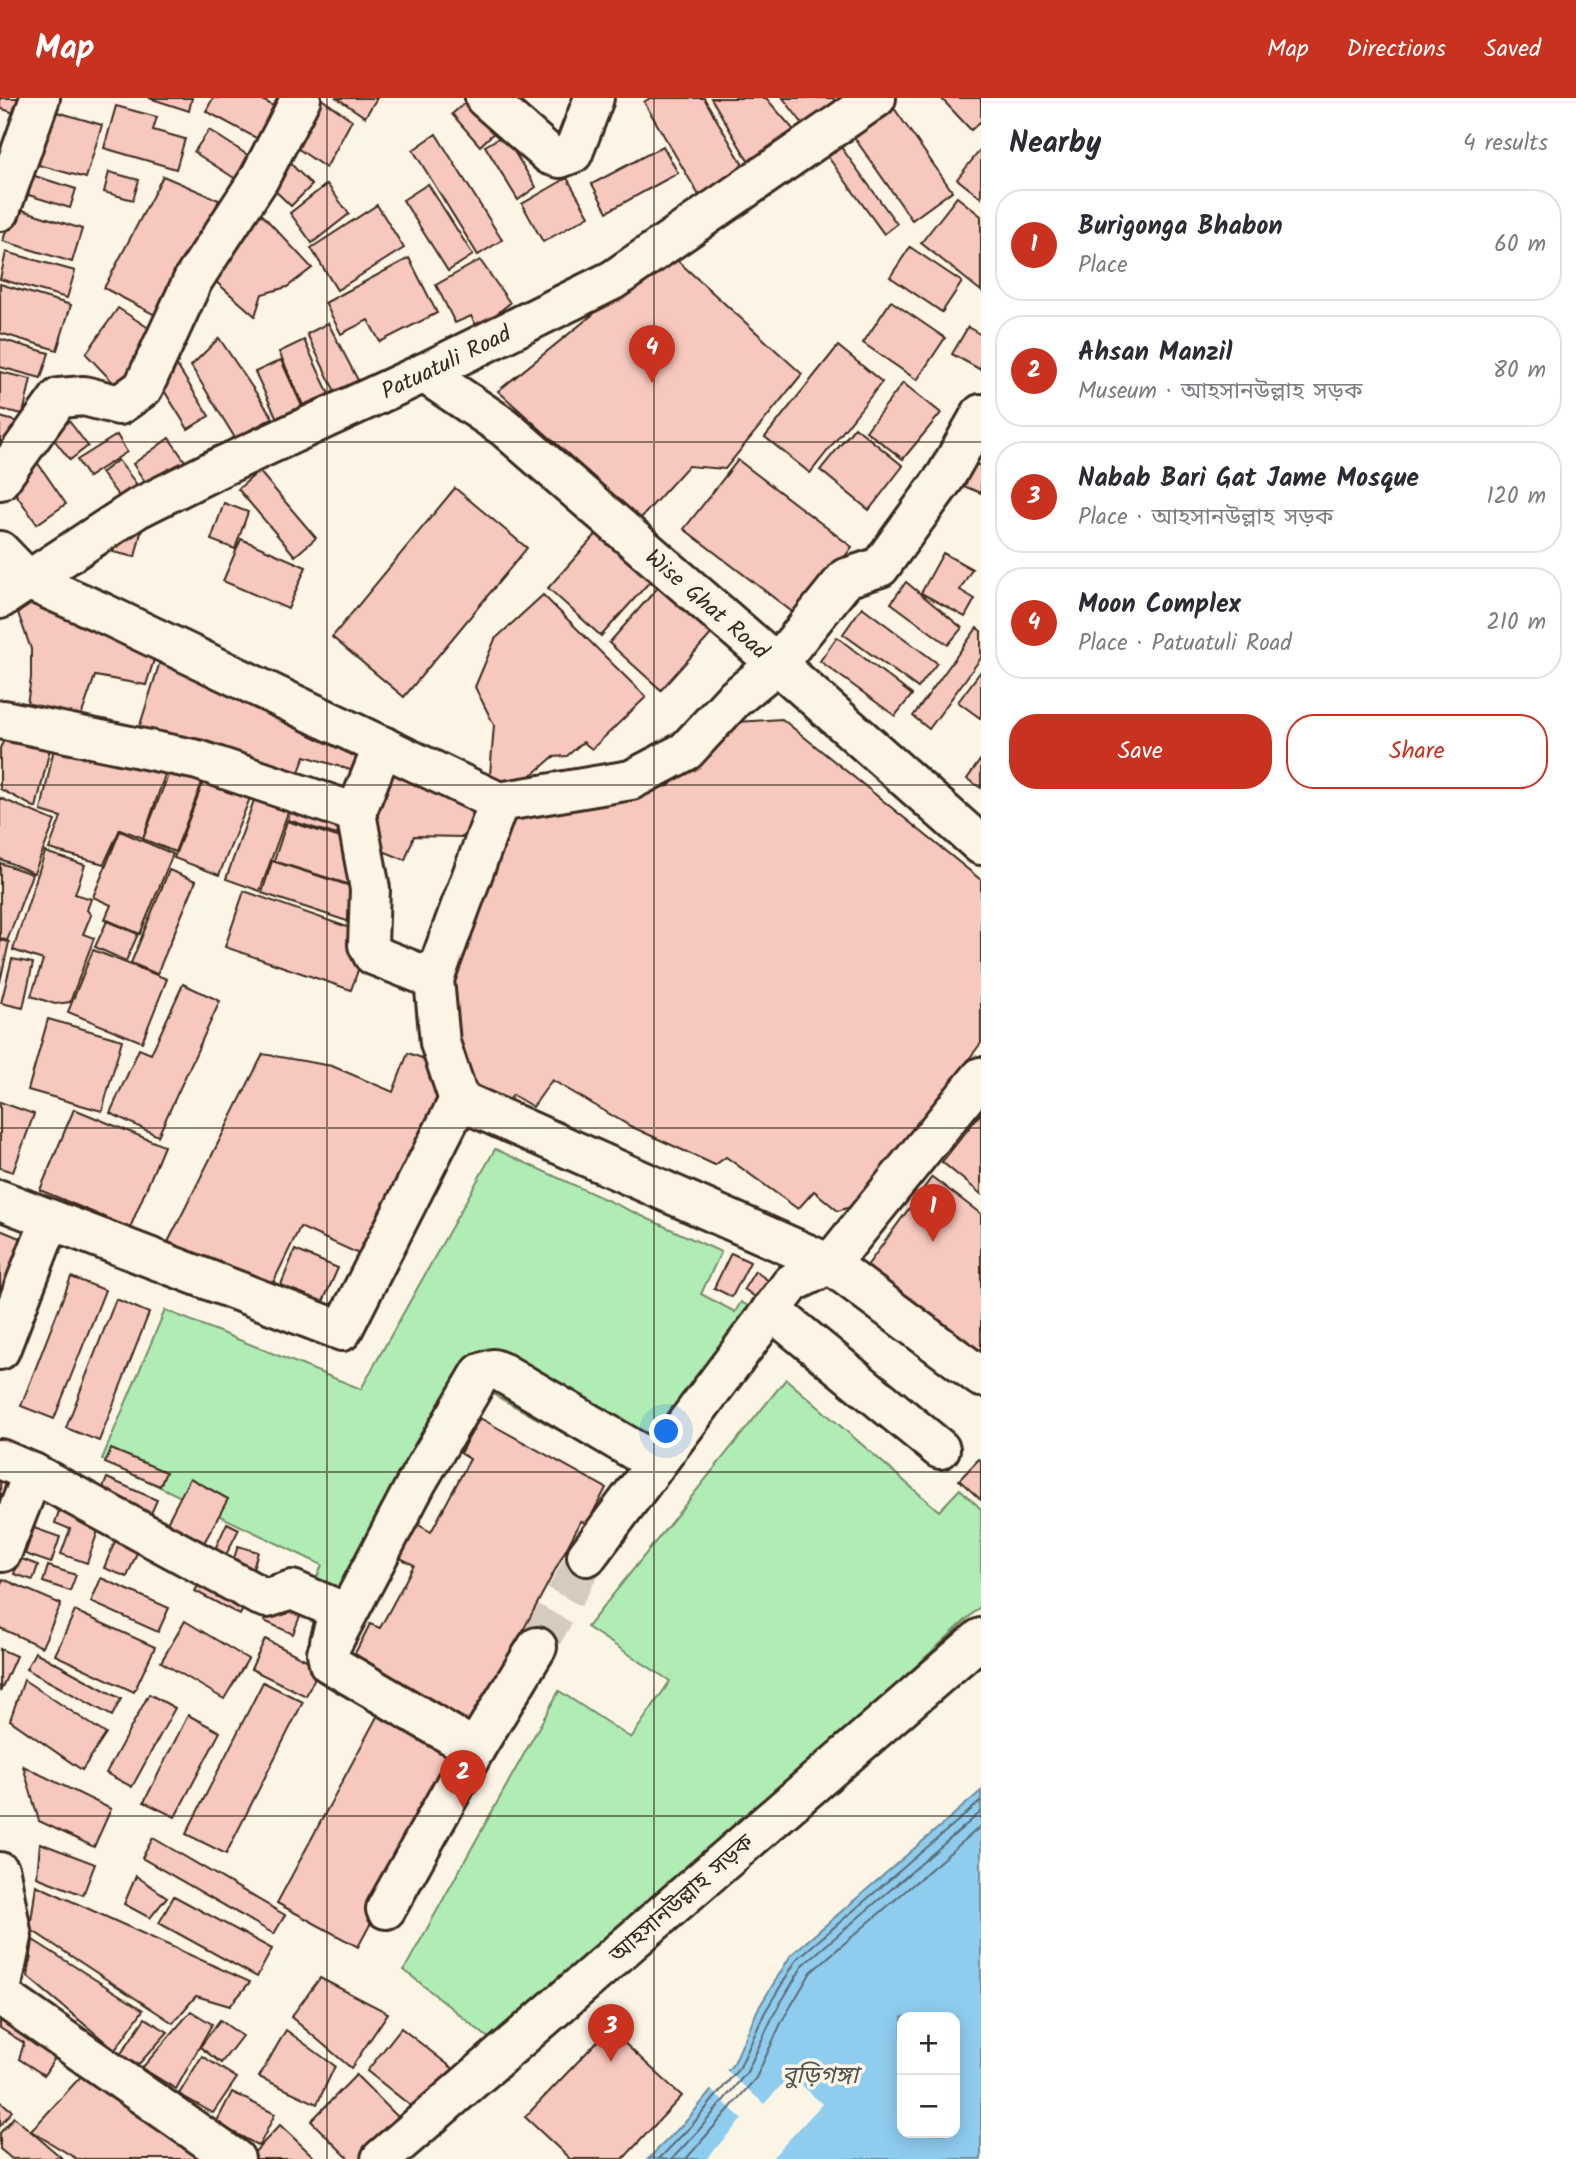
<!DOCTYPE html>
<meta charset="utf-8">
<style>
:root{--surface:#fff;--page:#f7f7f7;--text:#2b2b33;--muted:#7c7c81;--line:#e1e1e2;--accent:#c8321e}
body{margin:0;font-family:Kalam,"Noto Sans Bengali",sans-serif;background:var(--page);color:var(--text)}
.controls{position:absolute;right:21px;bottom:21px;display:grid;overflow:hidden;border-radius:14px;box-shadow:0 4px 18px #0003}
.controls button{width:63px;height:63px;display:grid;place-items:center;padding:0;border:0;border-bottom:2px solid var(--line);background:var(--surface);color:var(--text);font:35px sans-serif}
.you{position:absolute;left:667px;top:1334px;width:24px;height:24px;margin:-18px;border:5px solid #fff;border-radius:50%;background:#1a73e8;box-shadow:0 0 0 10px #1a73e833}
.badge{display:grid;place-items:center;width:46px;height:46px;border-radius:50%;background:var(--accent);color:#fff;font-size:23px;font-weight:700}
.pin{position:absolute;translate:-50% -58px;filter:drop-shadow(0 2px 4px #0008)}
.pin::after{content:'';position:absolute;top:37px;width:24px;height:21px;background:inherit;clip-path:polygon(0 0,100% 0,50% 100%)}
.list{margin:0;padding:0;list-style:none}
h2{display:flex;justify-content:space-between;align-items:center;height:91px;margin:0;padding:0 28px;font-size:30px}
h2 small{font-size:23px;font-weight:400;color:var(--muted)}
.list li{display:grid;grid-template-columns:46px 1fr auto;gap:21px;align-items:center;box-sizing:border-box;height:112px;margin:0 14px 14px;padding:0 14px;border:2px solid var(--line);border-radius:28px}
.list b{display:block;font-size:26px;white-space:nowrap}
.list p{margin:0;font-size:23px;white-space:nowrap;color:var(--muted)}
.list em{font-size:23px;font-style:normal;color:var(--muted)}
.actions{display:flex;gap:14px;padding:21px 28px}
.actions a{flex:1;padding:16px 0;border:2px solid var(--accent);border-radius:28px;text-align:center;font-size:24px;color:var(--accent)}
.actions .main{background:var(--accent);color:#fff}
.map{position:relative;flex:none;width:981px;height:2061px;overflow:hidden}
header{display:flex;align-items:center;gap:42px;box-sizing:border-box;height:98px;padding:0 35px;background:var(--accent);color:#fff}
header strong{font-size:33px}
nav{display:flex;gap:38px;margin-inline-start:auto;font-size:24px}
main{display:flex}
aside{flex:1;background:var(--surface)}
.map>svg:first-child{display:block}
.green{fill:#afedb4;stroke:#758c69;stroke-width:2}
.water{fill:#8fcdef;stroke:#6d8c9b;stroke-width:2;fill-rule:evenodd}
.pier{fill:#fcf5e5}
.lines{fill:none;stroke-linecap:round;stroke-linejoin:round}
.shore{stroke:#5d6b72;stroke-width:2}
.building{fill:#f7c8be;stroke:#3b2a1e;stroke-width:2}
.minor-tunnel{stroke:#d5ccbd;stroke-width:38;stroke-dasharray:38 19;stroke-linecap:butt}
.minor-casing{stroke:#3b2a1e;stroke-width:44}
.minor{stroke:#fcf5e5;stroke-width:38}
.grid{fill:none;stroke:#3b2a1e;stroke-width:2;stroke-opacity:0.55}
.labels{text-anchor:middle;stroke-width:7;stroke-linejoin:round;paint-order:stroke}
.street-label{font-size:23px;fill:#3b2a1e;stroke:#fcf5e5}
.water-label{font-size:24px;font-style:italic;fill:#505352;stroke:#fcf5e5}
</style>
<header>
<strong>Map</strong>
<nav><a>Map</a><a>Directions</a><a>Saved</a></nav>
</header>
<main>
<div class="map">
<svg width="981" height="2061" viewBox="0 0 981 2061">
<rect width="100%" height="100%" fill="#fcf5e5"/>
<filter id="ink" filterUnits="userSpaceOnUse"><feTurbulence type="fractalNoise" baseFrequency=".0143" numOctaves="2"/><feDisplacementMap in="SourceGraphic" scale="14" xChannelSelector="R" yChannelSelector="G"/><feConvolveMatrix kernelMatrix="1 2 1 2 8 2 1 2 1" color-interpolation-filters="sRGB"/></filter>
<g filter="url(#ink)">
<g class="green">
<polygon points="495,1051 721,1154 701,1196 735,1214 741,1204 769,1219 652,1384 480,1289 353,1518 310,1496 322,1467 102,1361 165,1212 361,1291"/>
<polygon points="786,1281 939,1413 960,1391 981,1411 981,1508 502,1951 404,1872 559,1593 631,1640 670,1583 587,1529"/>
</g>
<path class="water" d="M981,1693V2061H648L688,2021L734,1965L758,1911L791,1857ZM902,1919H955V2035H902Z"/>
<polygon class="pier" points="725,1971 764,2006 791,1977 822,2006 771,2061 706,2061 742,2021 709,1990"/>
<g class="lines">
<g class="shore">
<polyline points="659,2061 693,2026 740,1969 765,1914 797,1861 981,1703"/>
<polyline points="672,2061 699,2032 747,1974 773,1918 803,1867 981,1714"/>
<polyline points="686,2061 756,1980 782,1923 811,1874 981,1728"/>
</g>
</g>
<g class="building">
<polygon points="0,0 31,0 25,19 0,10"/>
<polygon points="149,0 192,0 189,13"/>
<polygon points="213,0 259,0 288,16 271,48 206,13"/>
<polygon points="312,0 320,0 352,22 326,70 287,43"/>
<polygon points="337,0 377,0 365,19"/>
<polygon points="470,0 503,26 480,48 452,16"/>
<polygon points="650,0 704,0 746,72 700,99 644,4"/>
<polygon points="711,0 766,0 800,39 753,71"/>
<polygon points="783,0 833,0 840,7 806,30"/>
<polygon points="941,0 981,0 981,23 971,32"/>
<polygon points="889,3 952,93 912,122 849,32"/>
<polygon points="116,8 157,19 153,32 185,41 176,71 104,50"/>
<polygon points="40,9 102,27 86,80 24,63"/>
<polygon points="209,32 260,65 245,87 194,54"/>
<polygon points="436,36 502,142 478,157 413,52"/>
<polygon points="504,37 536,89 518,102 485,48"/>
<polygon points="663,48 678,75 607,114 592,86"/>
<polygon points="841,49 897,126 884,136 828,59"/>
<polygon points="981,51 981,100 957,81"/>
<polygon points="287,62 312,87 291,108 266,84"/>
<polygon points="22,74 76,91 70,110 16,93"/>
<polygon points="109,74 139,82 133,102 104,94"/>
<polygon points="163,78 219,102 182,187 175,185 155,217 104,190"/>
<polygon points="567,80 589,118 543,144 522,106"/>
<polygon points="327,86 349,116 312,145 290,115"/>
<polygon points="428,86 473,157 448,173 403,102"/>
<polygon points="957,99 981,118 981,193 921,145"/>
<polygon points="253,107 312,170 287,189 262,196 255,218 206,175"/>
<polygon points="377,107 404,150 337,192 311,150"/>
<polygon points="13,109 82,131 72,164 3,143"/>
<polygon points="910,149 962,184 942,214 890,179"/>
<polygon points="6,154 75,173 67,200 0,181"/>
<polygon points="669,155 802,276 725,371 688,368 640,421 498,293"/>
<polygon points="409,160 437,215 380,244 368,222 341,236 325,205"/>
<polygon points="480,162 510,205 478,231 471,218 455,225 436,187"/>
<polygon points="0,186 71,207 57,252 0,235"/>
<polygon points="891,203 945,240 917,282 863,245"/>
<polygon points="118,210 158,236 125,297 86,256"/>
<polygon points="328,225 360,286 337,298 307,236"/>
<polygon points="968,229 981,237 981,272 952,256"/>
<polygon points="219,240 273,320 235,340 191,268"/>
<polygon points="0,241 49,255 41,280 0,269"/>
<polygon points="304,242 329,296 303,307 279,254"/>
<polygon points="838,248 882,284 810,375 765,339"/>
<polygon points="281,262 305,315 280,327 255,274"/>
<polygon points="176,266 209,318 188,331 155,278"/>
<polygon points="0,274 31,281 23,316 0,311"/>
<polygon points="903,285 941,315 903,361 866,333"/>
<polygon points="63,315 88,348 70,362 45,330"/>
<polygon points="0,319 18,324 0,369"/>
<polygon points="855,329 903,368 869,412 820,372"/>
<polygon points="117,337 127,354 88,379 77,362"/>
<polygon points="169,340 189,369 152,394 133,366"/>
<polygon points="35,361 66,406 37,426 6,382"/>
<polygon points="118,362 145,397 128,410 101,375"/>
<polygon points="738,362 852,449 799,519 684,431"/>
<polygon points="967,363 981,368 981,395 958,386"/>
<polygon points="259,373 316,440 295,458 238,391"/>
<polygon points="455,390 527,450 404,599 332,539"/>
<polygon points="224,405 248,414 235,451 211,442"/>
<polygon points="120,424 142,430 135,459 113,454"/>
<polygon points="600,432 653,480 601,538 548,490"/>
<polygon points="241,441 306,469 288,511 223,483"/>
<polygon points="943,455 972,471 960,492 975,501 965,519 921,495"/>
<polygon points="906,484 962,530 948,547 891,505"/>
<polygon points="660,487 713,534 661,592 609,545"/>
<polygon points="543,497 646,599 592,651 583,644 567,658 553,659 536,674 518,684 504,687 490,677 494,627 475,589 495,541"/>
<polygon points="39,501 158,549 146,587 95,578 80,621 25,620 31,580 31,551 18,515"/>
<polygon points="862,509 937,565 918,590 843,536"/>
<polygon points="977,530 981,533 981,560 929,631 913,618"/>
<polygon points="837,539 912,597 895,618 820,563"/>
<polygon points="164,551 360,647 357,674 305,658 294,687 135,643"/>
<polygon points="981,573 981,618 980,620 958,604"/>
<polygon points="782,621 981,782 981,945 860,1106 838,1113 814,1093 798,1111 726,1059 715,1067 630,1028 552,982 533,1009 513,997 503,1011 465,991 442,882 512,707 529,709 669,688 721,625"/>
<polygon points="10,630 52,642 36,710 0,691 0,650"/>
<polygon points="56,640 168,668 143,740 120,731 104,766 49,751 61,719 41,713"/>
<polygon points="981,661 981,690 967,681"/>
<polygon points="171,670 203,682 175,754 143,741"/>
<polygon points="383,671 476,710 464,739 414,738 405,762 368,747"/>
<polygon points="204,682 250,700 219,777 174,760"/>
<polygon points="258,691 292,703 260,793 226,781"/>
<polygon points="0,700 55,723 34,775 0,761"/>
<polygon points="294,704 342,719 337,737 288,722"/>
<polygon points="287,723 350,743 360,790 274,763"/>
<polygon points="120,733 173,756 140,836 105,821 111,807 93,799"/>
<polygon points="45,754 85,767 75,796 91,801 87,812 91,817 83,836 94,840 70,904 55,906 31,898 43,862 13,852"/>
<polygon points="272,763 363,792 353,825 262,795"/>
<polygon points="0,765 32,776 7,843 0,840"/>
<polygon points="169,772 196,783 157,876 131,865"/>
<polygon points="244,793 356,832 364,855 351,892 225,849"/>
<polygon points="107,823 138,836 126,863 95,849"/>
<polygon points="0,842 9,844 0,884"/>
<polygon points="93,852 167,881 142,944 68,914"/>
<polygon points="12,861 33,865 23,910 1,905"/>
<polygon points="183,886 220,903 158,1038 110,1015 139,951 151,956"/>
<polygon points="48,921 122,942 102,1013 28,992"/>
<polygon points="408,955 436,965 436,1007 420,1045 359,1156 300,1129 270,1191 168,1144 263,956 332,968 393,994"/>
<polygon points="0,1004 34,1016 13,1074 0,1070"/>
<polygon points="74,1011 164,1048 130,1130 40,1092"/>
<polygon points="981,1015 981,1096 942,1064"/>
<polygon points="932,1079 981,1116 981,1259 864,1172"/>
<polygon points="0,1132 32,1145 0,1227"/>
<polygon points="295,1152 338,1170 322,1206 280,1189"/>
<polygon points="731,1155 750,1164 732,1199 714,1190"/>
<polygon points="755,1173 783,1193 771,1210 744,1191"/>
<polygon points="71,1179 105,1192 54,1321 21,1308"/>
<polygon points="116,1201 149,1215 99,1343 66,1330"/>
<polygon points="480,1320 606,1390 587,1426 581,1423 493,1589 478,1629 351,1563 370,1526 380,1530 414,1467 398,1459 415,1425 431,1434 470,1361 460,1355"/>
<polygon points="111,1351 166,1374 160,1388 105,1365"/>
<polygon points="979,1361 981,1363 981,1402 959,1382"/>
<polygon points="0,1368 9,1369 0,1413"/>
<polygon points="107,1380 157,1402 146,1427 97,1405"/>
<polygon points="190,1380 228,1401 199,1454 162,1434"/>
<polygon points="61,1407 102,1421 87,1465 61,1456 70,1431 55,1425"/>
<polygon points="227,1425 239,1431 225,1459 214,1453"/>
<polygon points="34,1430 60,1439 51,1465 25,1456"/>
<polygon points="120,1431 143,1440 127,1479 104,1470"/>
<polygon points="238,1448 258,1454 249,1484 228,1478"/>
<polygon points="19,1460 38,1467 33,1482 14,1476"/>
<polygon points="48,1468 76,1477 70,1493 43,1484"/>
<polygon points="203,1478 247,1503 240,1517 195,1493"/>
<polygon points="101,1480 169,1510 158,1534 91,1504"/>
<polygon points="3,1481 61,1506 42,1549 0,1530 0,1488"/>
<polygon points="307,1500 293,1536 264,1523 272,1503"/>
<polygon points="75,1513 155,1549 134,1594 55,1557"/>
<polygon points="185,1523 248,1561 224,1601 161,1564"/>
<polygon points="265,1541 320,1569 306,1598 251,1571"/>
<polygon points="0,1551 16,1558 0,1594"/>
<polygon points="35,1554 121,1601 112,1618 26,1571"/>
<polygon points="24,1582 106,1636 82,1672 10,1622"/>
<polygon points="263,1584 303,1604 226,1756 186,1736"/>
<polygon points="149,1596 175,1610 132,1689 106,1675"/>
<polygon points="380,1613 461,1657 358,1849 277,1805"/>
<polygon points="188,1617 220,1634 175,1719 144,1704"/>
<polygon points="23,1668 111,1711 94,1749 39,1723"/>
<polygon points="153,1740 285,1817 274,1836 142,1760"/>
<polygon points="40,1745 95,1766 83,1797 37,1779"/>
<polygon points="136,1778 167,1799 150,1820 124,1806"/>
<polygon points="36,1787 250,1884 230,1908 196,1898 173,1925 30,1831"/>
<polygon points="174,1798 272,1851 257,1879 159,1825"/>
<polygon points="33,1842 143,1912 115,1952 28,1879"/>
<polygon points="320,1880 388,1915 351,1970 291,1919"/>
<polygon points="191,1913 212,1926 176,1991 142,1970"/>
<polygon points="0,1920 60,1952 44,1977 19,1961 24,1945 0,1930"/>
<polygon points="145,1920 168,1934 138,1967 120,1957"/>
<polygon points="220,1922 242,1938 221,1965 200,1949"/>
<polygon points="401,1930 456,1973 421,2016 367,1973"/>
<polygon points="609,1931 682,1998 623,2061 570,2061 525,2019"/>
<polygon points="286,1932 335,1968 317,2006 259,1979"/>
<polygon points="202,1958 237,1980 213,2015 179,1996"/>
<polygon points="83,1976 220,2061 77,2061 31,2033"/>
<polygon points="356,1977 405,2026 371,2061 349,2061 311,2023"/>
<polygon points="232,1994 275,2016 259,2048 216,2025"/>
<polygon points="0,2003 12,2013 0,2028"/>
<polygon points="14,2019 62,2060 12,2061 0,2051 0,2035"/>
<polygon points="280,2027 316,2061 248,2061"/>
</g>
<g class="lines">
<polyline class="minor-tunnel" points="537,1549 587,1458"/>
<defs>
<g id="minor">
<polyline points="485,0 550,57 560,60 573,55 594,0"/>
<polyline points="0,113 40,0"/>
<path id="s1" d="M424,275L504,329L777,566L981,747"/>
<polyline points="0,382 59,300 84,298 119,307 143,290 193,182 259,81 301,0"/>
<polyline points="0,453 28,482 105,516 499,704 631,682 686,653 733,602 777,566 846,480 880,469 946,378 981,316"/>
<path id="s2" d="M0,501L138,410L218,370L424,275L613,182L876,0"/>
<polyline points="4,622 198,662 356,715"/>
<polyline points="383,648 356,715 370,791 368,847 373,857 434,881"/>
<polyline points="459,1002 440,945 434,881 499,704"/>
<polyline points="0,1102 342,1233 459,1002 830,1166 981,1279"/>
<polyline points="771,1212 940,1351"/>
<polyline points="0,1252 50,1122"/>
<polyline points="0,1361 33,1375 258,1497 267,1500 292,1492 339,1512 330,1544"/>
<polyline points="0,1454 2,1454 33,1375"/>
<polyline points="587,1458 792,1185 830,1166 981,979"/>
<polyline points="537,1549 475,1651 329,1565 327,1555 418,1382 481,1275 493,1271 503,1275 656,1365"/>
<polyline points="0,1774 12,1839 0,1897"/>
<polyline points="386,1811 475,1651"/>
<polyline points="0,1897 235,2061"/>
<polyline points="381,2061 981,1540"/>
</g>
</defs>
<use href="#minor" class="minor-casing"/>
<use href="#minor" class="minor"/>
</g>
</g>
<path class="grid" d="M327,0V2061M654,0V2061M0,344H981M0,687H981M0,1030H981M0,1374H981M0,1718H981"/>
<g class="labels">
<g class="street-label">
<text dy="8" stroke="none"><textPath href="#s2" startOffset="506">Patuatuli Road</textPath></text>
<text dy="8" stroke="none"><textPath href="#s1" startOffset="366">Wise Ghat Road</textPath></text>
<text transform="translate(681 1800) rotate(-41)" y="8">আহসানউল্লাহ সড়ক</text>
</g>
<g class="water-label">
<text x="820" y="1985">বুড়িগঙ্গা</text>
</g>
</g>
</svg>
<div class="controls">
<button>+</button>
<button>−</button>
</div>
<div class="you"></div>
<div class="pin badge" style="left:933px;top:1144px">1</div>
<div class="pin badge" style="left:463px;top:1710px">2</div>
<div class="pin badge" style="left:611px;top:1964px">3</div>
<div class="pin badge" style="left:652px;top:285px">4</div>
</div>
<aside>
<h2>Nearby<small>4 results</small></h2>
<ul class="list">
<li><span class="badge">1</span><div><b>Burigonga Bhabon</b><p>Place</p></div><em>60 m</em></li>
<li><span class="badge">2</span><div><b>Ahsan Manzil</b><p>Museum · আহসানউল্লাহ সড়ক</p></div><em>80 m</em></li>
<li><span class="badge">3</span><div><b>Nabab Bari Gat Jame Mosque</b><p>Place · আহসানউল্লাহ সড়ক</p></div><em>120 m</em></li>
<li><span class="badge">4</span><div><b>Moon Complex</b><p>Place · Patuatuli Road</p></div><em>210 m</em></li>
</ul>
<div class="actions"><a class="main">Save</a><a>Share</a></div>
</aside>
</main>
